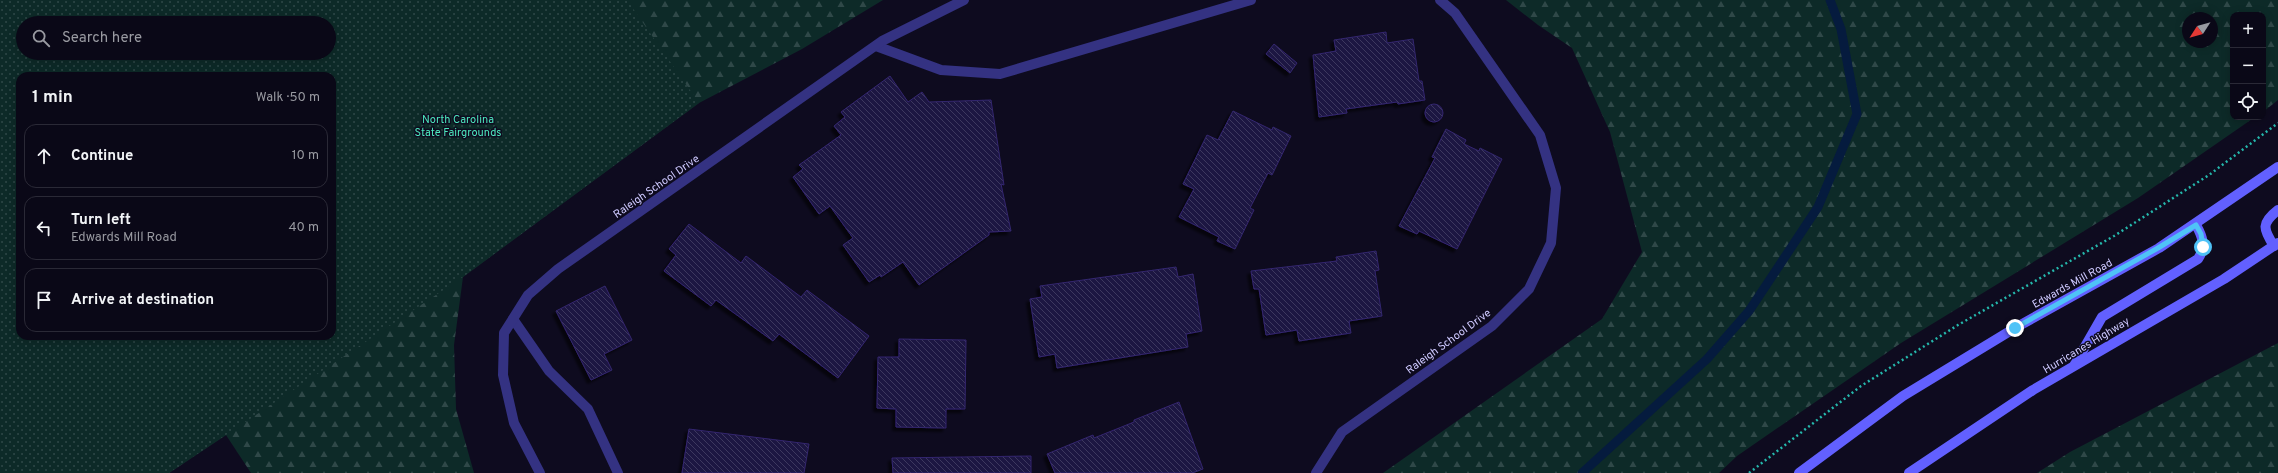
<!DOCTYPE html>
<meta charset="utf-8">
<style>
:root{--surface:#0a0817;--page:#181624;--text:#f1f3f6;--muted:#999aa1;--line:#2a2936}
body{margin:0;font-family:Overpass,sans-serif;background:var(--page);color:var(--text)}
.controls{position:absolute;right:12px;top:12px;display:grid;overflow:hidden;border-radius:8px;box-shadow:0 2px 10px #0003}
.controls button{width:36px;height:36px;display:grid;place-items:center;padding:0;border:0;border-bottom:1px solid var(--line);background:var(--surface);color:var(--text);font:20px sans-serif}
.compass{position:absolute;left:2182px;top:12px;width:36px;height:36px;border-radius:50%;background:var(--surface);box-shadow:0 2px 10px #0003;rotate:234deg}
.stop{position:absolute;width:12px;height:12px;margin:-9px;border:3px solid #4fc3f7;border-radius:50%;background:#fff}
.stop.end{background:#4fc3f7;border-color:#fff;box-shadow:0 1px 4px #0008}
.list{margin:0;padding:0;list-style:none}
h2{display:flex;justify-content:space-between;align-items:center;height:52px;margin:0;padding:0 16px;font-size:17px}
h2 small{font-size:13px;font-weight:400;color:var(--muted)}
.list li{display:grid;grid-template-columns:26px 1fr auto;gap:12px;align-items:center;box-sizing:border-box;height:64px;margin:0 8px 8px;padding:0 8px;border:1px solid var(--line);border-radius:12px}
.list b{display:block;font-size:15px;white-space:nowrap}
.list p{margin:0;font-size:13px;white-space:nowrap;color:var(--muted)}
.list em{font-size:13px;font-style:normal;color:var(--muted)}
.icon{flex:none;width:22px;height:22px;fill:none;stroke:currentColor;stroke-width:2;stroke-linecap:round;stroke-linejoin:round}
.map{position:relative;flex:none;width:2278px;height:473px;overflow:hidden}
.search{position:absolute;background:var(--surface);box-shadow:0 2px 10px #0003;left:16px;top:16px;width:320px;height:44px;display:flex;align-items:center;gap:10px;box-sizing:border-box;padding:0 14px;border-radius:22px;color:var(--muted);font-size:15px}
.panel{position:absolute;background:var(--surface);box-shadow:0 2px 10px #0003;left:16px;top:72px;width:320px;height:268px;border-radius:12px}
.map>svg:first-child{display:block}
.forest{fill:url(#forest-firs);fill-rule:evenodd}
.park{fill:url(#park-dots);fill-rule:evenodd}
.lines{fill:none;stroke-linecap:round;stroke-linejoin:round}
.stream{stroke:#051b3e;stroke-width:9}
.building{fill:url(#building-back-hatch);stroke:#33266f;filter:url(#shadow)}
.path{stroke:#25b8ac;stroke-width:2.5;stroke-dasharray:2 3;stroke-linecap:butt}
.lane{stroke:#343282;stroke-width:10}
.street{stroke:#343282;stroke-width:10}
.secondary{stroke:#6260ff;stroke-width:10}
.route{stroke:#4fc3f7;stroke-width:5}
.labels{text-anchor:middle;stroke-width:3;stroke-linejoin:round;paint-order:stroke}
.park-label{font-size:11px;fill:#4de7be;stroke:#0e0b1f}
.street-label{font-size:11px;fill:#cec9ff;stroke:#0e0b1f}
</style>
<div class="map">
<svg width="2278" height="473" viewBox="0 0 2278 473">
<defs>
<pattern id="forest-firs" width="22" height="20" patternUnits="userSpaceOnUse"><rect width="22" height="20" fill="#0d2a28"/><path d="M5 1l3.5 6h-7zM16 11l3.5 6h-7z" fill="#2f4848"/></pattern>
<pattern id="park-dots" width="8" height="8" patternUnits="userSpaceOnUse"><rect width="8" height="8" fill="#0d2a28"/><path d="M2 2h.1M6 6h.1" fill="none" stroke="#2f4848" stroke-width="1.8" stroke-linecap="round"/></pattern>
<pattern id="building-back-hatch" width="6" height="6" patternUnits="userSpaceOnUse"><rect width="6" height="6" fill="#1e1642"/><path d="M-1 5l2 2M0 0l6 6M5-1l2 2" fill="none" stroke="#3e375e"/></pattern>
<filter id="shadow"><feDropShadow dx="-3.5" dy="3.5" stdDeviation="1" flood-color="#0009"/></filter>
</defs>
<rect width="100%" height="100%" fill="#0e0b1f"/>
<g class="forest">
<path d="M0,0H883L802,49L699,103L463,277L454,345L456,409L474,473H251L226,435L169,473L0,364ZM23,23H329V53H23ZM20,76H332V336H20Z"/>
<path d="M1506,0H2278V100L2263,112V15H2233V117H2255L2138,198L1901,343L1737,456L1719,473H1383L1602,319L1642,252L1610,132L1572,48L1538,25ZM2188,18H2212V42H2188Z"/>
<polygon points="2278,343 2278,473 2037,473 2070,452"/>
</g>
<path class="park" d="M0,0H627L699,103L463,277L169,473H0ZM23,23H329V53H23ZM20,76H332V336H20Z"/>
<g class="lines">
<polyline class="stream" points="1582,473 1707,359 1749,311 1818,207 1857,114 1841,29 1830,0"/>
</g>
<g class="building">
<polygon points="1386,32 1387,43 1413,39 1419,81 1422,81 1425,100 1398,104 1397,102 1346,109 1347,113 1319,117 1313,55 1336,51 1334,40"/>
<polygon points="1274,44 1297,63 1290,73 1266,54"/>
<polygon points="890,76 908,102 922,92 929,102 991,100 1004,185 1001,184 1011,231 989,232 989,235 919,285 903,262 881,277 880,275 869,282 843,245 853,238 830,206 819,214 793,177 803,169 799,165 841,135 834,126 845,117 841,112"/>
<circle cx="1434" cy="113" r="9"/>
<polygon points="1233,111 1272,130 1273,127 1291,136 1272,175 1268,173 1250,208 1254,210 1235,249 1217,241 1219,237 1179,217 1194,189 1183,184 1207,135 1218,140"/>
<polygon points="1446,129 1466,140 1464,144 1479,151 1480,148 1502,159 1457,249 1419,231 1417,234 1399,226 1435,158 1432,157"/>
<polygon points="689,224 741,263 746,256 801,297 807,290 869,336 838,378 779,334 773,341 716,300 711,306 664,271 676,255 669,249"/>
<polygon points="1376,251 1379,270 1375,271 1382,316 1349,321 1351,333 1299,341 1297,330 1266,335 1259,289 1254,289 1251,271 1337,261 1336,257"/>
<polygon points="1176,267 1178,277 1193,274 1202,331 1186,334 1188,347 1057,368 1055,354 1039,357 1030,299 1042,297 1040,286"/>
<polygon points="605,286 632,340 604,354 612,370 591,380 556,311"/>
<polygon points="899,339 966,340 965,409 946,409 946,428 896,427 896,409 877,408 878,357 899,357"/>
<polygon points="1179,402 1203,469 1192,473 1055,473 1047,454 1093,435 1094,438 1134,422 1134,420"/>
<polygon points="689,429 809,444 804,473 682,473"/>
<polygon points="1031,456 1031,473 893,473 892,458"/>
</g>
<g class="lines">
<polyline class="path" points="1749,473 1861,386 1958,325 2114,236 2209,175 2278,123"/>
<g class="lane">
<polyline points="876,46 941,70 1000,74 1251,0"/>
<polyline points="513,319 549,371 588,409 618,473"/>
</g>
<g class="street">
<polyline points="540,473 514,423 503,375 504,333 528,295 558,269 882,41 964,0"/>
<polyline points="1316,473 1342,432 1492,326 1529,289 1551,243 1556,188 1540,135 1455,13 1440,0"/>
</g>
<g class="secondary">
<path d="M2274,246C2263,229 2261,223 2278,210"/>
<path d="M2075,364L2102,317L2198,259C2206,247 2203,237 2196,225"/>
<polyline points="1799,473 1903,396 2015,328 2159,248 2278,167"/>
<polyline points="1909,473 2033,390 2224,279 2278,243"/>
</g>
</g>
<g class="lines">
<polyline class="route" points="2015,328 2158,248 2196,225 2201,234 2203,247"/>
</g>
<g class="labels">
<g class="park-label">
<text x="458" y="123">North Carolina<tspan x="458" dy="13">State Fairgrounds</tspan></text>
</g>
<g class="street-label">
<text transform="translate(656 186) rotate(-35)" y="4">Raleigh School Drive</text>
<text transform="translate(2072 283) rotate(-29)" y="4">Edwards Mill Road</text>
<text transform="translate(1448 341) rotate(-36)" y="4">Raleigh School Drive</text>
<text transform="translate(2086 345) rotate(-31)" y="4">Hurricanes Highway</text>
</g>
</g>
</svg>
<div class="controls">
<button>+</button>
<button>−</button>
<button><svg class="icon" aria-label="locate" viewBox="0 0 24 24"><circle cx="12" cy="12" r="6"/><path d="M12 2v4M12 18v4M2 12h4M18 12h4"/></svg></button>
</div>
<svg class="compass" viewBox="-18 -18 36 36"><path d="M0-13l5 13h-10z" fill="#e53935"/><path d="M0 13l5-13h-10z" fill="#999aa1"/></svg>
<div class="stop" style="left:2203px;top:247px"></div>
<div class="stop end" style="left:2015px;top:328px"></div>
<div class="search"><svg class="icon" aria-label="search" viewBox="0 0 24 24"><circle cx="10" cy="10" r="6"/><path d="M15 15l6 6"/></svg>Search here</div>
<section class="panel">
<h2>1 min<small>Walk · 50 m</small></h2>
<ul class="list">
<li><svg class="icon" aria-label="ahead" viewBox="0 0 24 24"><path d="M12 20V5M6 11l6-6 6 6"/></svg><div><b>Continue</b></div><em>10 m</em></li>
<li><svg class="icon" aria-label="left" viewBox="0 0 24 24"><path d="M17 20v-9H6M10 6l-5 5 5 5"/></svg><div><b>Turn left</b><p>Edwards Mill Road</p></div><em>40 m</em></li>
<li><svg class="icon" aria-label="arrive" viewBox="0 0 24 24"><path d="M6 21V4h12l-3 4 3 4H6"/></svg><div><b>Arrive at destination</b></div></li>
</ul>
</section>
</div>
